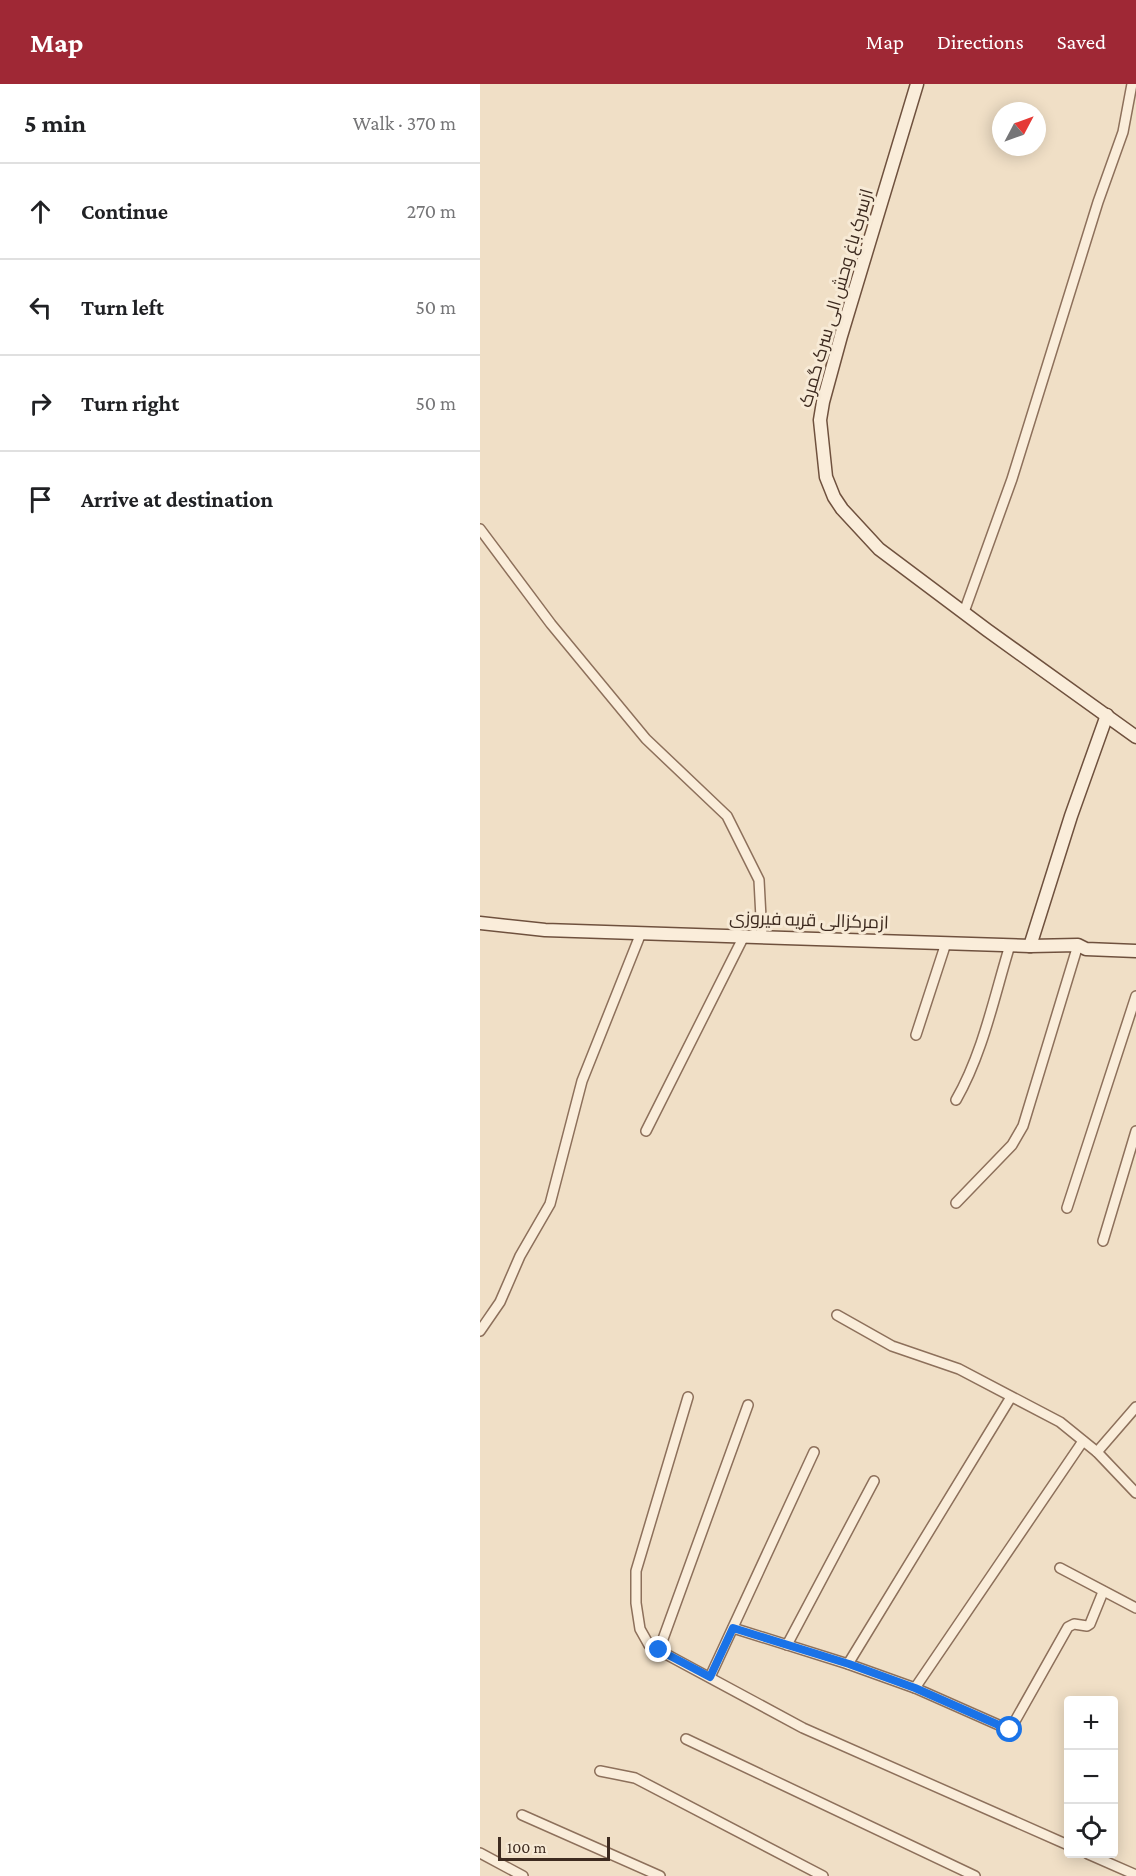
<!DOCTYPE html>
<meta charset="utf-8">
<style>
:root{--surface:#fff;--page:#f6f6f6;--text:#202124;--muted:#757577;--line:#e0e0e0;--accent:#9f2835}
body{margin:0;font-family:"Crimson Pro",Cairo,serif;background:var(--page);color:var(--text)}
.controls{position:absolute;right:18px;bottom:18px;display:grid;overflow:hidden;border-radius:6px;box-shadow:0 3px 15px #0003}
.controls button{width:54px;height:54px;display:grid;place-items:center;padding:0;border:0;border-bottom:2px solid var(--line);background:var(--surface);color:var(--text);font:30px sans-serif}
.compass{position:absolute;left:512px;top:18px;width:54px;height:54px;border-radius:50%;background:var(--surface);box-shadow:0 3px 15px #0003;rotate:49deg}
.scale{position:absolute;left:18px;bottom:15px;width:112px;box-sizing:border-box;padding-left:6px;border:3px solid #3d2a1f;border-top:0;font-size:16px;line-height:21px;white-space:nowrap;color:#3d2a1f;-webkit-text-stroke:4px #f7ead6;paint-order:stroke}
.stop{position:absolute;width:18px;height:18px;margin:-14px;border:4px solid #1a73e8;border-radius:50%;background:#fff}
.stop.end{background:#1a73e8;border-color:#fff;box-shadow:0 2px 6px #0008}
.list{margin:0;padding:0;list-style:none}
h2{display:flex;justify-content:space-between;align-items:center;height:78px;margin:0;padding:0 24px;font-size:26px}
h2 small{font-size:20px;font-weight:400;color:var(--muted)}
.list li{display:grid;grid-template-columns:39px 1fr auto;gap:18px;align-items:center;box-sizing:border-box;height:96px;padding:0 24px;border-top:2px solid var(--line)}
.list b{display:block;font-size:22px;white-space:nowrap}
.list em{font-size:20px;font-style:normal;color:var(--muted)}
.icon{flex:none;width:33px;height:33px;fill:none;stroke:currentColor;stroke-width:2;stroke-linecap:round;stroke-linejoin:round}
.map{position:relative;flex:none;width:656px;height:1792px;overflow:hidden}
header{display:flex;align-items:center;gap:36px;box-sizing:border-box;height:84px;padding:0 30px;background:var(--accent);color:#fff}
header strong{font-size:28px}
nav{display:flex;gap:33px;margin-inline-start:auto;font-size:21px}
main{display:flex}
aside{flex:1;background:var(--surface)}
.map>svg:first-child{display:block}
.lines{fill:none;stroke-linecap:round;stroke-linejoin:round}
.street-casing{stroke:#8d705b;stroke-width:12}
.secondary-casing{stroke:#6f513e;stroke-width:15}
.street{stroke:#faedda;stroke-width:9}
.secondary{stroke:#faedda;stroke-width:12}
.route{stroke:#1a73e8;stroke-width:8}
.labels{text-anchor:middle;stroke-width:6;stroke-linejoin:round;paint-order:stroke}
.street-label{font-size:18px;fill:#3d2a1f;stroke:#f7ead6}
</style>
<header>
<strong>Map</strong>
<nav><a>Map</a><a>Directions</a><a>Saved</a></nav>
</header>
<main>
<aside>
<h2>5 min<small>Walk · 370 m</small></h2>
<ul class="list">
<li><svg class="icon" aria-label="ahead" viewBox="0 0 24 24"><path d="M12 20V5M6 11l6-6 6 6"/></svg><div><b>Continue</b></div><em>270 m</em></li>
<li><svg class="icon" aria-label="left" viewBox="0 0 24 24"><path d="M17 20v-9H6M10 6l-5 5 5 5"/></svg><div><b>Turn left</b></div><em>50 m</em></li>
<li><svg class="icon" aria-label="right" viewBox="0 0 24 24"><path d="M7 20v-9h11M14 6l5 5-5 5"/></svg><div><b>Turn right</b></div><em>50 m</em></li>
<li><svg class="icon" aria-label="arrive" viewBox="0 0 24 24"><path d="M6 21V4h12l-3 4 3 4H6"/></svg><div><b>Arrive at destination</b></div></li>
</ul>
</aside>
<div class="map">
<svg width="656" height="1792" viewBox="0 0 656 1792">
<rect width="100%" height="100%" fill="#f0dfc6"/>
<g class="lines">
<defs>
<g id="street">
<polyline points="0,445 71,540 166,655 247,732 279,796 282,853"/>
<polyline points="484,528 532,395 618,118 643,48 652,0"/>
<polyline points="436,951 466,859"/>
<path d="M476,1016C503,969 514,913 530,861"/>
<polyline points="166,1047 264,852"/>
<polyline points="476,1119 532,1061 543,1042 598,861"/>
<polyline points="587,1124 656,912"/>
<polyline points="623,1157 656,1047"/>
<polyline points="357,1231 412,1262 479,1285 580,1338 617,1368 656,1409"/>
<polyline points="0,1247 20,1218 40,1172 70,1120 102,997 161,849"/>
<polyline points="208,1313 156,1487 156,1519 160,1545 169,1561 323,1644 588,1761"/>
<polyline points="617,1368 656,1323"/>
<polyline points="580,1484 656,1524"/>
<polyline points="253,1544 368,1580 435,1604 530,1646 588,1543 594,1540 607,1542 610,1540 623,1508"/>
<polyline points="307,1561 394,1397"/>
<polyline points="179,1566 268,1321"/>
<polyline points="368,1580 531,1313"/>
<polyline points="230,1593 334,1368"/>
<polyline points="435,1604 603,1357"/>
<polyline points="206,1655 495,1792"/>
<polyline points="120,1687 155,1694 343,1792"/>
<polyline points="42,1731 180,1792"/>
<polyline points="0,1769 43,1792"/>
<polyline points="608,1770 656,1791"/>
</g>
<g id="secondary">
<polyline points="437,0 361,252 343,318 340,336 346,393 354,413 362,425 399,465 507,546 656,653"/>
<polyline points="0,839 65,846 550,862 598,861 606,865 656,867"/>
<polyline points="550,862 591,732 627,631"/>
</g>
</defs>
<use href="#street" class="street-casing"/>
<use href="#secondary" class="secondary-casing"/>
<use href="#street" class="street"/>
<use href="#secondary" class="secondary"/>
</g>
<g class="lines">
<polyline class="route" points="179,1566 230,1593 253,1544 369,1580 435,1604 530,1646"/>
</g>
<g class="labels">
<g class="street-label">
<text transform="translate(356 214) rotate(-74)" y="6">ازسرک باغ وحش الی سرک گمرک</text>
<text transform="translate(329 836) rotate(2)" y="6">ازمرکزالی قریه فیروزی</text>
</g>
</g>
</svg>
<div class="controls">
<button>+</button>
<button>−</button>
<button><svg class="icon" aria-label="locate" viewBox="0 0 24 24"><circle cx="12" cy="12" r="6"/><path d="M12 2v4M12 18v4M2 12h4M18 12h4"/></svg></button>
</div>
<svg class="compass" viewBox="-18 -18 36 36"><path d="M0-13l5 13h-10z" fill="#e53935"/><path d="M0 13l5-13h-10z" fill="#757577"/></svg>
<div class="scale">100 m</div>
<div class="stop" style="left:530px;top:1646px"></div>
<div class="stop end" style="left:179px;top:1566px"></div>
</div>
</main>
